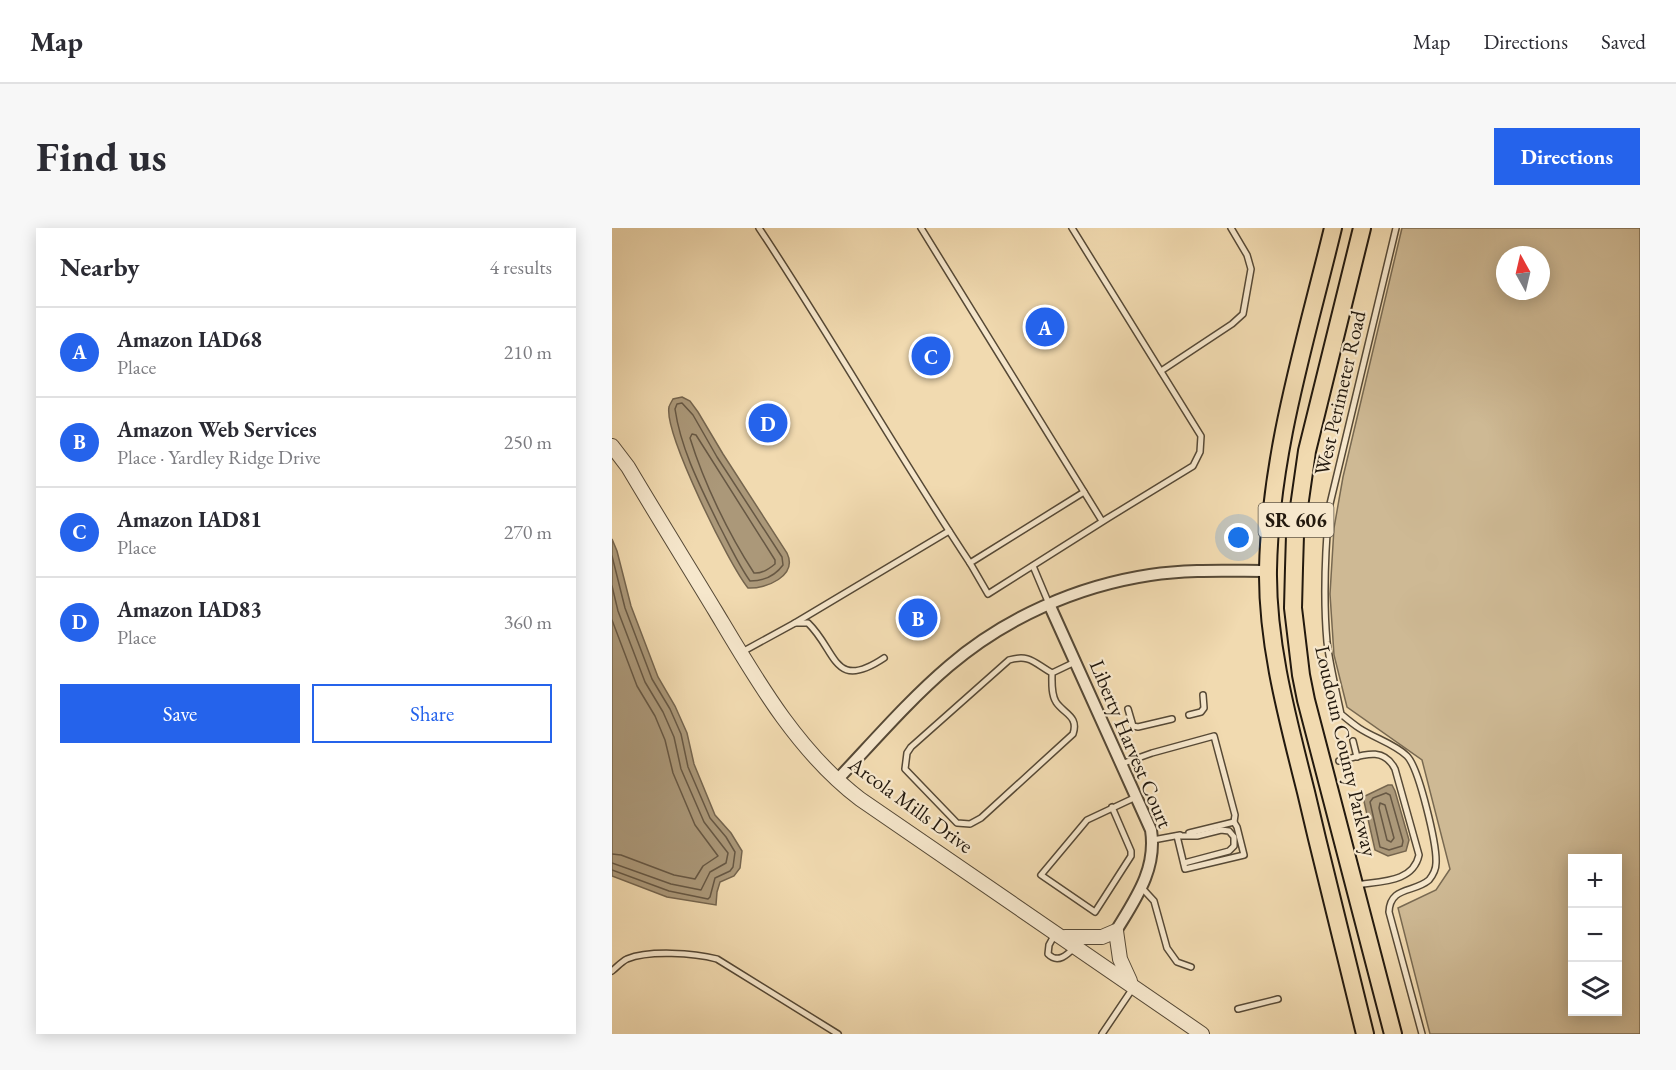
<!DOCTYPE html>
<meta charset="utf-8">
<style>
:root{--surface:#fff;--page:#f7f7f7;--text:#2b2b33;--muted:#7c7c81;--line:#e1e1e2;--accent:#2563eb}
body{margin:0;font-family:"EB Garamond",serif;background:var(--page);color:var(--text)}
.controls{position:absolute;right:18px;bottom:18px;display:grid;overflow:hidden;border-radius:0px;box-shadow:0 3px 15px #0003}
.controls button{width:54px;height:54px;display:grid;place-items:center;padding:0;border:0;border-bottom:2px solid var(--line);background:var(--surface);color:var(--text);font:30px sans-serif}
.compass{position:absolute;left:884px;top:18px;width:54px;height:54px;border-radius:50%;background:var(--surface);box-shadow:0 3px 15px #0003;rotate:352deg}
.you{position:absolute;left:627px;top:310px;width:21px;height:21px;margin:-15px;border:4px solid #fff;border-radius:50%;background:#1a73e8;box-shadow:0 0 0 9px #1a73e833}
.badge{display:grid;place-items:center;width:39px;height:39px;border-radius:50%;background:var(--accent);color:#fff;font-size:20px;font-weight:700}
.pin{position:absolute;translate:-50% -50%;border:3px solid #fff;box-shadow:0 2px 6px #0006}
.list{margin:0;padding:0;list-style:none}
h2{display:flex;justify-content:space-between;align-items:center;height:78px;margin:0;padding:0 24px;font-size:26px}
h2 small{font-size:20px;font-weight:400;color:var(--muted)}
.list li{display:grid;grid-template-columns:39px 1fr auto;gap:18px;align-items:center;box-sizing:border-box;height:90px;padding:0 24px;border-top:2px solid var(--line)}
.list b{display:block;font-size:22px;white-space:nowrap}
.list p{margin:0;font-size:20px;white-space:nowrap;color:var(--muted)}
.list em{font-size:20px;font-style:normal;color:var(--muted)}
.actions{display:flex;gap:12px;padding:18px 24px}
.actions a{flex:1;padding:14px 0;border:2px solid var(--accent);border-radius:0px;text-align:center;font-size:21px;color:var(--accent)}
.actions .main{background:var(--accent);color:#fff}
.icon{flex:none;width:33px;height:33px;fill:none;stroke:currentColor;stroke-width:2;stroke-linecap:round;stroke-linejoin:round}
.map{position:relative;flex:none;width:1028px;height:806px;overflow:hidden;border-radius:0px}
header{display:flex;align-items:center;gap:36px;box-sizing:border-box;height:84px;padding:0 30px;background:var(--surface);border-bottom:2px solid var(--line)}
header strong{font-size:28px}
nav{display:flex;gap:33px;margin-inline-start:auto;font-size:21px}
.intro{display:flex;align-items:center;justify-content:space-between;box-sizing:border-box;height:144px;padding:0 36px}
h1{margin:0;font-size:42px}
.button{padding:15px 27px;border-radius:0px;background:var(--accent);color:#fff;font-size:21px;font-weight:700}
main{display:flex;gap:36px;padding:0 36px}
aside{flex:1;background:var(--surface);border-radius:0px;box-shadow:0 3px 15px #0003}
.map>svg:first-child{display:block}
.green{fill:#ceb994;stroke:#786951;stroke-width:1.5;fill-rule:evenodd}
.water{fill:#ab9879;stroke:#75654e;stroke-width:1.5}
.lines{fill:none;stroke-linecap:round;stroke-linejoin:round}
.shore{stroke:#675844;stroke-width:1.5}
.service-casing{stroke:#564936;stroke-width:8}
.minor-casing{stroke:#564936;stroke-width:14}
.tertiary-casing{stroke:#564936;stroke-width:16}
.primary-casing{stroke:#23190e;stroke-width:20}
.service{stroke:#f6e7cc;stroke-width:5}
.minor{stroke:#f6e7cc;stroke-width:10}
.tertiary{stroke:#f6e7cc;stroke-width:14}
.primary{stroke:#f1dab0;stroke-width:16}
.labels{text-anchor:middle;stroke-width:4.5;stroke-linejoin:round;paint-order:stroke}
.shield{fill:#f6e7cc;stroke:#625747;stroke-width:1.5}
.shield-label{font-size:20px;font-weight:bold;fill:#23190e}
.street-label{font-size:21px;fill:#23190e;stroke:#f6e7cc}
</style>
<header>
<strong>Map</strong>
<nav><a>Map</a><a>Directions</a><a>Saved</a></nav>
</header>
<div class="intro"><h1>Find us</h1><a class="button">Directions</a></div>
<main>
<aside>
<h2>Nearby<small>4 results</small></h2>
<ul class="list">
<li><span class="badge">A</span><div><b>Amazon IAD68</b><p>Place</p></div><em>210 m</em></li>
<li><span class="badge">B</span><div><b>Amazon Web Services</b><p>Place · Yardley Ridge Drive</p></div><em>250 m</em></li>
<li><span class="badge">C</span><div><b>Amazon IAD81</b><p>Place</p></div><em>270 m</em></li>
<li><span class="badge">D</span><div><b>Amazon IAD83</b><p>Place</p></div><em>360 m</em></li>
</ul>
<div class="actions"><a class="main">Save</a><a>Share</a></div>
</aside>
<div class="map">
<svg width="1028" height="806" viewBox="0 0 1028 806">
<rect width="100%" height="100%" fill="#f1dab0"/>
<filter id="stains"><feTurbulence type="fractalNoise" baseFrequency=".00333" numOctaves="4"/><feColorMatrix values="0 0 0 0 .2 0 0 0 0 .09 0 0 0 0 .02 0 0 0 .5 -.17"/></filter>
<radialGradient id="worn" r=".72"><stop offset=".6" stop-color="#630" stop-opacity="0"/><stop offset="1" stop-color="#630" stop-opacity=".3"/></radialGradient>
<path class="green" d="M790,0H1028V806H818L786,680L824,662L838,641L810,532L735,479L722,427L718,366L722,300L731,249ZM893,27H929V63H893ZM960,630H1005V784H960Z"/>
<g class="water">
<path d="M70,169L78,173L86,184L111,226L175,325C186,348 154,361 136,360C117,337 52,205 57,179C57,178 61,171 61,171Z"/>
<polygon points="0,311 5,323 19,378 46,449 63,478 75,505 82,536 103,587 119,605 130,623 128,640 122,648 108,654 105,664 104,677 55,669 0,648"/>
<polygon points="776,557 780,557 783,563 797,612 794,623 776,628 763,622 751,569"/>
</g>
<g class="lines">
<g class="shore">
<path d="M70,175L81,187L105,229L170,329L171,337C163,348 151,353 138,353C126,336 117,316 107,297C89,260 69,222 63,181L65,176Z"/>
<path d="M80,206L84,207L163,332V336C157,341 150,346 142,345C116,305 92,255 78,210Z"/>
<polyline points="0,328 13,380 40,451 58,481 69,506 76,539 98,590 114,609 123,624 121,639 118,643 103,650 98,669 96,671 57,663 0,642"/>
<polyline points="0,358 6,383 33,454 51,484 62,509 69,541 92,594 116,625 114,635 98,644 89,662 59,656 0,635"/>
<polyline points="0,392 25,458 43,488 53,512 61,545 83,597 106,628 91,638 83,651 62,647 9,627 0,626"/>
<polygon points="774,565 778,567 791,613 790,618 777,622 768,619 758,574 761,570"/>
<polygon points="768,575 773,577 782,610 779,614 775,612 767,580"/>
</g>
<defs>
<g id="service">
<path d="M147,0C220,110 285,225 358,335"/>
<polyline points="309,0 490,293"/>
<polyline points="460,0 589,208 588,224 581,238 496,290 376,366 358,335 472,264"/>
<path d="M784,0L717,280C713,325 711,369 715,414C718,438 724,462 729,486C735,491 741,496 747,500C762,510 783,516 795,528C807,540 825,617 824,635C824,642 821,647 817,652C802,665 778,658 777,684L810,806"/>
<polyline points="549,143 620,96 631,86 639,41 635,27 619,0"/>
<polyline points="421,338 437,376"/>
<polyline points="183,395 337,303"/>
<path d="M130,424L183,395H196C225,423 221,464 272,430"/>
<path d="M440,445C440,454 439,466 444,474C452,486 467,488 461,506L369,590L358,596L345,595L293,541L295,525L299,519L397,432C418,426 422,435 440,445L463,434"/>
<polyline points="516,481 521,498 526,499 560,491"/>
<polyline points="577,487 589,484 592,480 591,467"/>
<polyline points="741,513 745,529"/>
<path d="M727,533C749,528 771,517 783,541L807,627C801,655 768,653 744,657"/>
<polyline points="509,536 540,525 602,508 623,587 622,594 625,599 632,627 573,641 565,608"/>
<polyline points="500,579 519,623 519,628 483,684 429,647 475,592 524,569"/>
<polyline points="577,605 622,594"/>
<polyline points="565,608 585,608 609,602 617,603 622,609 622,618 617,623 572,635"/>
<polyline points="541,612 568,607"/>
<polyline points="530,660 542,673 555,720 565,734 579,739"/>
<path d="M443,706L437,717L436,726C446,736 455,727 463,719"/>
<path d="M0,743C5,739 9,734 15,731C37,722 82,725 105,731L226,806"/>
<polyline points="626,781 666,771"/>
<polyline points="490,806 521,760"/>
</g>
<g id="minor">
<path d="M437,376L539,602C545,641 524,670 504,703"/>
<path d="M225,552C261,514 297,472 337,438C393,390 465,358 538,347C577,341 617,343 656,343"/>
</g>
<g id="tertiary">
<path d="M0,218L16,239C45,288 75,336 104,384C144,451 185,523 248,571L590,806"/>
<polyline points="453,709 490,709 504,703 508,731 518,753"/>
</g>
<g id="primary">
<path d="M721,0C694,112 658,225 656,342C655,417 676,492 694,564C713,645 733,726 753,806"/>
<polyline points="750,0 695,223 683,307 682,340 681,380 689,447 694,472 781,806"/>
</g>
</defs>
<use href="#service" class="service-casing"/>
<use href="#minor" class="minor-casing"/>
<use href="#tertiary" class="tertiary-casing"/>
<use href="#primary" class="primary-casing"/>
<use href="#service" class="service"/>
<use href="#minor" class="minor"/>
<use href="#tertiary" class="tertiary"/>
<use href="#primary" class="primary"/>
</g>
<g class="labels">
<rect class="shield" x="646.5" y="275" width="75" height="34" rx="4.5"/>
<g class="shield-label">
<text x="684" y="299">SR 606</text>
</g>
<g class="street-label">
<text transform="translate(728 165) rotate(-77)" y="7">West Perimeter Road</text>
<text transform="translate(519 516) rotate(67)" y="7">Liberty Harvest Court</text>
<text transform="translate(734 523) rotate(77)" y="7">Loudoun County Parkway</text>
<text transform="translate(299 577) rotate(36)" y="7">Arcola Mills Drive</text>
</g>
</g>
<rect width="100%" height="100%" filter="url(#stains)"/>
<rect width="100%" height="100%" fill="url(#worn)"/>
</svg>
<div class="controls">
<button>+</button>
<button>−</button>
<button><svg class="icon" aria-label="layers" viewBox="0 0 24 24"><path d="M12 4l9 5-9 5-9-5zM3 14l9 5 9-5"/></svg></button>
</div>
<svg class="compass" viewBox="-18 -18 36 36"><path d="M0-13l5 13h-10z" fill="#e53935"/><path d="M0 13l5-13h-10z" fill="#7c7c81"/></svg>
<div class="you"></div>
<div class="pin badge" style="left:433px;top:99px">A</div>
<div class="pin badge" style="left:306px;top:390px">B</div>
<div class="pin badge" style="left:319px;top:128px">C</div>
<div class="pin badge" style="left:156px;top:195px">D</div>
</div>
</main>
